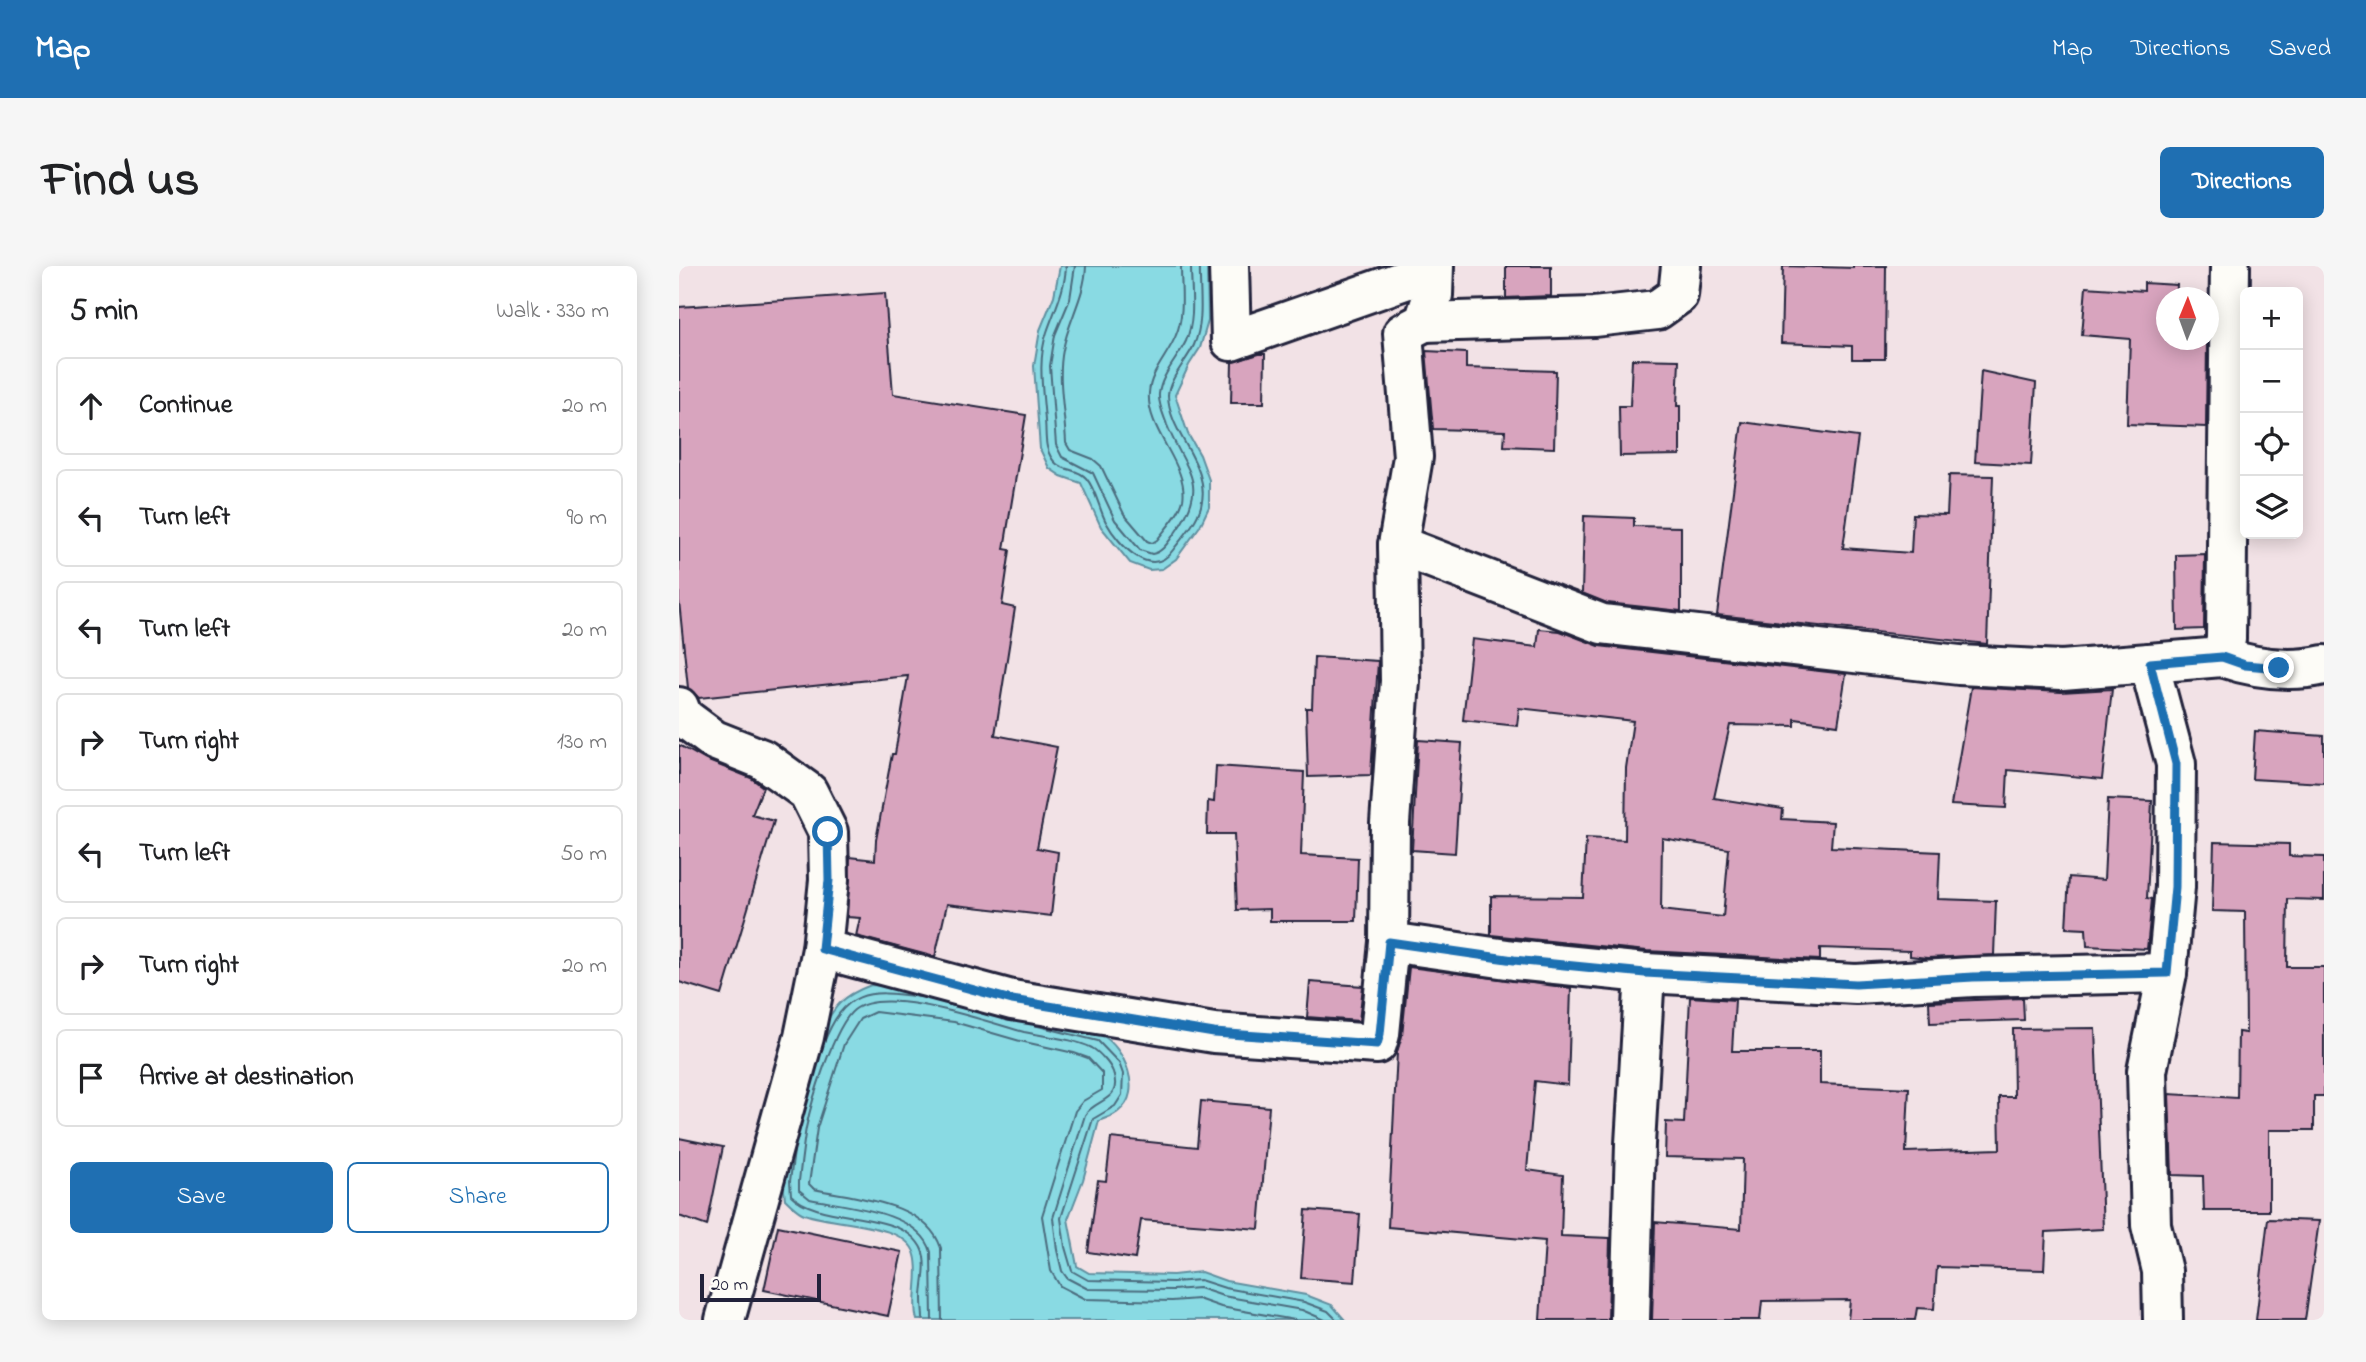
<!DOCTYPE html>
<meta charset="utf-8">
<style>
:root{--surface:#fff;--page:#f6f6f6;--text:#202124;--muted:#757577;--line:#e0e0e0;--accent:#1f6fb2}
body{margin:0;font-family:"Indie Flower",sans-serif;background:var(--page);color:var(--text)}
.controls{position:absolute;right:21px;top:21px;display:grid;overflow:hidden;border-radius:10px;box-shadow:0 4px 18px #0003}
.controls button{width:63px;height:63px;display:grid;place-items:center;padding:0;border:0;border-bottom:2px solid var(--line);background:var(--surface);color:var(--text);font:35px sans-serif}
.compass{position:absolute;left:1477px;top:21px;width:63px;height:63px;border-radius:50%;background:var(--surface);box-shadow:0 4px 18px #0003;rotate:1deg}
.scale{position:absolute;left:21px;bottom:18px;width:121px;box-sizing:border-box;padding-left:7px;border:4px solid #22223b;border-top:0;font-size:19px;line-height:24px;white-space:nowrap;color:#22223b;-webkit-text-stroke:5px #fdfcf7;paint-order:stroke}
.stop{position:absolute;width:21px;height:21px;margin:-16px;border:5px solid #1f6fb2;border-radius:50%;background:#fff}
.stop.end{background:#1f6fb2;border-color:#fff;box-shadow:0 2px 7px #0008}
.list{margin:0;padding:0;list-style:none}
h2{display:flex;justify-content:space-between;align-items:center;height:91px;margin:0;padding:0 28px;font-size:30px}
h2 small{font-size:23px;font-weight:400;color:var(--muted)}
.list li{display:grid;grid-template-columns:46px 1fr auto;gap:21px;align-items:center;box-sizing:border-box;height:98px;margin:0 14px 14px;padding:0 14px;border:2px solid var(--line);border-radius:10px}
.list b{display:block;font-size:26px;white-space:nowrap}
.list em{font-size:23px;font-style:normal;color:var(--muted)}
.actions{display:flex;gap:14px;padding:21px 28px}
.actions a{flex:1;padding:16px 0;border:2px solid var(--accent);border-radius:10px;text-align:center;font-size:24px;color:var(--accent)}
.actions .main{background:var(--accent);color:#fff}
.icon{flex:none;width:38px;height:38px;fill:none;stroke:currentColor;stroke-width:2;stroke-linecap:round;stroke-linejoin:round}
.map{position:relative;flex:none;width:1645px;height:1054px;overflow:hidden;border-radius:10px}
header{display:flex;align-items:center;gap:42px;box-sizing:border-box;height:98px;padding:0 35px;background:var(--accent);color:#fff}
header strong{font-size:33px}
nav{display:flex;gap:38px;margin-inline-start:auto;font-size:24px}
.intro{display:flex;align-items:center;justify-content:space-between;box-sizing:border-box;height:168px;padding:0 42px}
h1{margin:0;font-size:49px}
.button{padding:18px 32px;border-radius:10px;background:var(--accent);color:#fff;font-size:24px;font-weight:700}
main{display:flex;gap:42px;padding:0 42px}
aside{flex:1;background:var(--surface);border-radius:10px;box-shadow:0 4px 18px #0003}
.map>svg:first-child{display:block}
.water{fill:#89dae3;stroke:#6090a0;stroke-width:2}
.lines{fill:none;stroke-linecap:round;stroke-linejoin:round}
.shore{stroke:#4b6c7e;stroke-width:2}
.building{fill:#d8a4be;stroke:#22223b;stroke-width:2;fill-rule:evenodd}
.minor-casing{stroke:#22223b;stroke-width:44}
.minor{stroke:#fdfcf7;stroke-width:38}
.route{stroke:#1f6fb2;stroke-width:9}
</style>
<header>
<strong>Map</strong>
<nav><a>Map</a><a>Directions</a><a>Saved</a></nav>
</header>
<div class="intro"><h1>Find us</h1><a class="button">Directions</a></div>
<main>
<aside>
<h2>5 min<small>Walk · 330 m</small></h2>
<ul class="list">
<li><svg class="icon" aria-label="ahead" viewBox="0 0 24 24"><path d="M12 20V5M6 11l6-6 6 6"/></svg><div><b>Continue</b></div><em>20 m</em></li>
<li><svg class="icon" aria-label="left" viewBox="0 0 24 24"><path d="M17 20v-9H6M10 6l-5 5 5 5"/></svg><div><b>Turn left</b></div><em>90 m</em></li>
<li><svg class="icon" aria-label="left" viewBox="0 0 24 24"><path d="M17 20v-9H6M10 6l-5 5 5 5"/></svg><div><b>Turn left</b></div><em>20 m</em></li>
<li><svg class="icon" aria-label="right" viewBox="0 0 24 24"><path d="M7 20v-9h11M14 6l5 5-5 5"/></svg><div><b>Turn right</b></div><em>130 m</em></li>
<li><svg class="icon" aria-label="left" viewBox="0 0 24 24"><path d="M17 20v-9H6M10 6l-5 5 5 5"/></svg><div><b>Turn left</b></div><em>50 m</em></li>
<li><svg class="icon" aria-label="right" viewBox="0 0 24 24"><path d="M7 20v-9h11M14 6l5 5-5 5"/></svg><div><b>Turn right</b></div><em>20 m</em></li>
<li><svg class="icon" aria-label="arrive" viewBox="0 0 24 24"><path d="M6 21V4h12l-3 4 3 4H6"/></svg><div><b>Arrive at destination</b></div></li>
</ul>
<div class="actions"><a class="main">Save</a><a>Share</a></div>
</aside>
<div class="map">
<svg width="1645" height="1054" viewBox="0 0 1645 1054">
<rect width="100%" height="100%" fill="#f2e2e6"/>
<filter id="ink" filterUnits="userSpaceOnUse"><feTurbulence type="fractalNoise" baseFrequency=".0143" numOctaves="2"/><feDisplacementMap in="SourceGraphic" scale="14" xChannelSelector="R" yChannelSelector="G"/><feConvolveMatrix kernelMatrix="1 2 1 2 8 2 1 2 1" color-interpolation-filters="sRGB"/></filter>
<g filter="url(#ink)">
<g class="water">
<polygon points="381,0 528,0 529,55 521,82 510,99 496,129 509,168 521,189 530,214 530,241 521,260 497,293 483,303 470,304 451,297 422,261 402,217 382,210 370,202 361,183 355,100 361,64 375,30"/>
<path d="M192,719L221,721L401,762C408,764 417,765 423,769C445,782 465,826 440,845C435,850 426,852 420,855L404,914L389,953L398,1000L410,1007L494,1009L522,1006L547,1015L627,1029L653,1039L666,1054H238C232,1033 242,1010 236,989C228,955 148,959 123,947C117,944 111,938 106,933L104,915L141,768C155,740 163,730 192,719Z"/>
</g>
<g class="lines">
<g class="shore">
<path d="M387,0C386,24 376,43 368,66C358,95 364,125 366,155C367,163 366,173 368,181C375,209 395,199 407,212C417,223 420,243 427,256C439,278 472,315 494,284C504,271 518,256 522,240C533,199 490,169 489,130C489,114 509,93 515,79C526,54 520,26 521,0"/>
<path d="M396,0L391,33L376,69L371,100L377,179L383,191L414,207L436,254L461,284L473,288C484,286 489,276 496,267C532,217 507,207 488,159C485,150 479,138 480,128C482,109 499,92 507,75C517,52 512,25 512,0"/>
<path d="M407,0C406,30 389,55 384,84C378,114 386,146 387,177L391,184L414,193L422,200L445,248L468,275L473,277L478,274C486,263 501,248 504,234C510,199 467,165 470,127C471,106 490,88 497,69C506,48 502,23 502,0"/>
<polyline points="355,759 419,775 440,797 444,808 443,829 436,840 414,853 382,952 386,981 393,1005 409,1014 494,1016 521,1014 546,1022 625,1036 649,1045 658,1054"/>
<path d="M144,779C165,724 188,723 241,731"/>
<path d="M115,885L111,915L112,929C141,959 225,942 243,984C249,998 243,1018 243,1032C243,1040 244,1047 244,1054"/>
<path d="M253,1054L252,986C241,945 165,940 131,933L120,924V915C122,898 124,880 127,862C132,837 155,760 175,744C206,719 308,756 345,766C367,771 393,772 413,782C420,786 431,798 434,806C444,836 417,832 406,849L374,952L378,984L383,1005L388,1012L409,1023L494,1024L520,1022L544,1030L623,1044L646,1054"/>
<path d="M263,1054L262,982C247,935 175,932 135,923L130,918L138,862L165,778L181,753L196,746L275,756L341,775L395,787L409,792L423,807V824L404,835L396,845L363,950L372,1005L381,1020L406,1033L493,1035L519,1033L542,1041L616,1054"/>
</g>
</g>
<g class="building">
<polygon points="827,0 872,0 872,30 827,32"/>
<polygon points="1104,0 1174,2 1174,0 1207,0 1206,93 1173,93 1173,80 1102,77"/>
<polygon points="1465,17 1498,19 1497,32 1488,32 1488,74 1528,74 1527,161 1448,158 1451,73 1403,69 1407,21 1465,25"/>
<polygon points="206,27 214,128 347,149 325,283 331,284 323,339 336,342 316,469 378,481 358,582 379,586 372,650 268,638 256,691 177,670 181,652 168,651 171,591 196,594 197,574 213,488 216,488 229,410 20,432 9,422 0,335 0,41"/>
<polygon points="747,85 787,87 787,102 877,105 875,182 825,180 826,165 754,163"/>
<polygon points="580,88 586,88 585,137 552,137 553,96"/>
<polygon points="953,93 1000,94 998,140 1001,140 1001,189 941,190 940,140 951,140"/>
<polygon points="1302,105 1357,117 1352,199 1296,196"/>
<polygon points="1063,156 1179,171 1164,282 1232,287 1234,248 1268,249 1270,209 1314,210 1308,378 1038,349"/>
<polygon points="905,250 955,252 955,260 1002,261 1002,345 928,337 903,327"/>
<polygon points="1526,288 1525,363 1498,364 1497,289"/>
<path d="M860,363L881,365L920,380L1167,408L1159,459L1116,453V460L1051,459L1035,532L1104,543L1103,553L1154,556L1152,581L1261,586L1259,633L1317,635L1315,689L1248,692L1231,690V685L1141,682V694L968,685L812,669V630L904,631L907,572L946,574L947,502L954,455L840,442L838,460L784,454L793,373L858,381ZM983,572L1050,583L1044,651L982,644Z"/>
<polygon points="635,391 699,395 692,509 629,511 627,442 633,442"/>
<polygon points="1292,421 1382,426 1433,423 1423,513 1329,504 1327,542 1272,539"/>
<polygon points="1576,465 1645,470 1645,517 1573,513"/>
<polygon points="739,474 783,477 776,587 733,584"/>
<polygon points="0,479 27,494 72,512 84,521 73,549 95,555 43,729 0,716"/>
<polygon points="537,500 625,506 622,589 679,592 677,655 591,655 591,643 558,644 555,568 528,568 529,535 535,536"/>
<polygon points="1429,533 1473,535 1468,632 1473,633 1468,683 1408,680 1407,663 1387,662 1390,611 1425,614"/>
<polygon points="1535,576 1610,578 1610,590 1645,591 1645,634 1609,633 1608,701 1645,701 1645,830 1635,830 1635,864 1590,864 1590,945 1525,945 1524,910 1493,909 1490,828 1558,832 1559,766 1567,767 1566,646 1533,645"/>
<polygon points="730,701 892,722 889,819 856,815 848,904 884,909 882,970 931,972 929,1054 861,1054 866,975 709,961 718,786 723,770"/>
<polygon points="631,716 684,720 680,755 628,751"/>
<polygon points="1011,731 1056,734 1053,785 1141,785 1141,818 1230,822 1227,886 1321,883 1320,831 1335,831 1334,763 1416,762 1424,963 1367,966 1365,1004 1258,1001 1255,1043 1238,1042 1236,1054 1169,1054 1171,1034 1083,1035 1081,1054 973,1054 976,956 1062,963 1064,893 986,891 987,856 1005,857"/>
<polygon points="1344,732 1345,754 1251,757 1250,736"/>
<polygon points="522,835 590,841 580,963 462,954 456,993 409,986 419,914 427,915 432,872 518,881"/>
<polygon points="0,872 44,881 28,960 0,950"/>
<polygon points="627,944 681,948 676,1016 622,1012"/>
<polygon points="1589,953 1640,955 1626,1054 1577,1054"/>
<polygon points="99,960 223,986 209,1050 85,1024"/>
</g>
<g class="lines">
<defs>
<g id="minor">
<polyline points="550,0 552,75 754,4"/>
<polyline points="755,0 754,29 745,56 724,67 734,191 719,279 721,415 711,557 710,676 835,694 966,707"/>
<polyline points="745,56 915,51 978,44 999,29 1002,0"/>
<polyline points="719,279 923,358 1280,399 1383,404 1470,397"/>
<path d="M1543,391C1575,402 1611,407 1645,399"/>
<polyline points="0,441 4,451 35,474 83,493 129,526 149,566 150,614 143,683 125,771 46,1054"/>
<polyline points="143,683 333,734 535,767 698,778 701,768 710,676"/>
<polyline points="951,1054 956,878 966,707 1177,718 1294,711 1488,707"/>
<polyline points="1484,1054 1483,1005 1472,959 1468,805 1488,707 1496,621 1497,498 1470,397 1543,391 1547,373 1551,0"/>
</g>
</defs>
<use href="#minor" class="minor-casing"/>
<use href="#minor" class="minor"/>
</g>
</g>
<g class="lines" filter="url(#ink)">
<polyline class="route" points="149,566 150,614 143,683 333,734 535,767 698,778 701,768 710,676 835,694 966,707 1177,718 1294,711 1488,707 1496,621 1497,498 1471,397 1543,391 1566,399 1600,402"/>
</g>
</svg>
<div class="controls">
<button>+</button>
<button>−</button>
<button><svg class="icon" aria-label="locate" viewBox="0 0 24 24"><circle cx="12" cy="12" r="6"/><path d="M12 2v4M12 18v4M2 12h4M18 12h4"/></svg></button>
<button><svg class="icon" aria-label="layers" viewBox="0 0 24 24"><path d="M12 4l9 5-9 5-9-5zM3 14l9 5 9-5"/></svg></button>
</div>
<svg class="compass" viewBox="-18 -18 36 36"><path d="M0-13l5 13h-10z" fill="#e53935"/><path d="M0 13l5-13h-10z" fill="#757577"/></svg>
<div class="scale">20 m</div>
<div class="stop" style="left:149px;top:566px"></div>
<div class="stop end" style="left:1600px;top:402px"></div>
</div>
</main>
